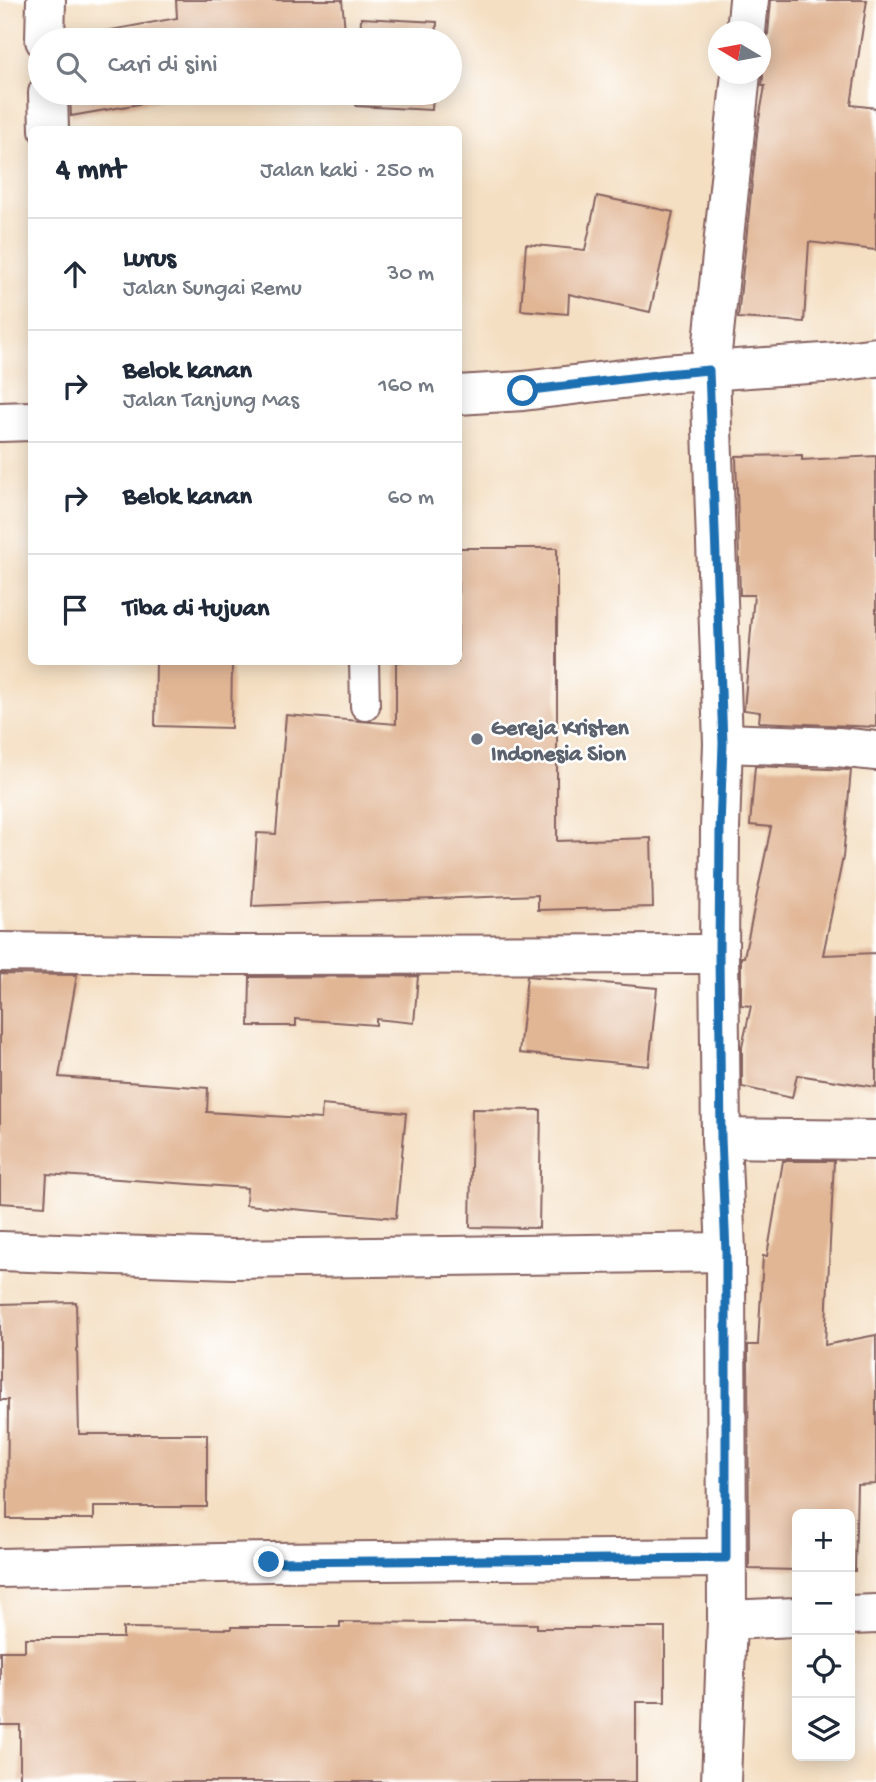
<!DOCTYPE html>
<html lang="id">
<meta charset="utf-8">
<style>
:root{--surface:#fff;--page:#f6f6f7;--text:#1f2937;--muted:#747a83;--line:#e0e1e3}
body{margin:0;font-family:"Gochi Hand",sans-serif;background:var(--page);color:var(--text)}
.controls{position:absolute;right:21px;bottom:21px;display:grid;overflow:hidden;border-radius:10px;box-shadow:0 4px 18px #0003}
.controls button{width:63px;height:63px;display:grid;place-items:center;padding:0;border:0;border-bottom:2px solid var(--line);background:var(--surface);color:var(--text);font:35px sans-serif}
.compass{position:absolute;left:708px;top:21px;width:63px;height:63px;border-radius:50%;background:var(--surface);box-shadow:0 4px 18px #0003;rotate:280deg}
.stop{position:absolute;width:21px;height:21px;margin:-16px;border:5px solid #1f6fb2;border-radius:50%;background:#fff}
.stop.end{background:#1f6fb2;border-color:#fff;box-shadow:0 2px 7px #0008}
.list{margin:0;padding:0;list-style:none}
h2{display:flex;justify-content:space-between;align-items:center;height:91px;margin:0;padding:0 28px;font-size:30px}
h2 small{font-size:23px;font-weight:400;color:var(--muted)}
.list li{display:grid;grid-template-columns:46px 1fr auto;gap:21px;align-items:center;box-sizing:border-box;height:112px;padding:0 28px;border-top:2px solid var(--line)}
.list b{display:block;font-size:26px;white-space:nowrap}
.list p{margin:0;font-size:23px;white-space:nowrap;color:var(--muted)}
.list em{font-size:23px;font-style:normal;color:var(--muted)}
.icon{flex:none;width:38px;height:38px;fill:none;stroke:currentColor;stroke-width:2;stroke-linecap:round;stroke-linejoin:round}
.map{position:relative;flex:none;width:876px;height:1782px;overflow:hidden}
.search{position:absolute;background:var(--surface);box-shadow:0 4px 18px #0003;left:28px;top:28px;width:434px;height:77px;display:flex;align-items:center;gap:18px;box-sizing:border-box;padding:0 24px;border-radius:38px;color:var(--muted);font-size:26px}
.panel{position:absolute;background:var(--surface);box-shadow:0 4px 18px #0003;left:28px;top:126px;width:434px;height:539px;border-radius:10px}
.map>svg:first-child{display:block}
.building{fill:#e1b695}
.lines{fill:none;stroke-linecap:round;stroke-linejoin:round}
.service-casing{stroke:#866260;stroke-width:32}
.minor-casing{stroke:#866260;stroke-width:42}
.service{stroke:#fff;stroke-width:28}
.minor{stroke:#fff;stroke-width:38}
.route{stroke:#1f6fb2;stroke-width:9}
.worship-dot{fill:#6b7280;stroke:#fff;stroke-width:2.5}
.labels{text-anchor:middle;stroke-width:5;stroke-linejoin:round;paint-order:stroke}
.worship-label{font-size:23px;font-weight:bold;fill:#5b616d;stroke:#fff;text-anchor:start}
</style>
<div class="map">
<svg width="876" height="1782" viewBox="0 0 876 1782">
<rect width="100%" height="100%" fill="#fff"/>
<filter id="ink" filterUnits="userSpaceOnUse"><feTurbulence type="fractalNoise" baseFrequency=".0143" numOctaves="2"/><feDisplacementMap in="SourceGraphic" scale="14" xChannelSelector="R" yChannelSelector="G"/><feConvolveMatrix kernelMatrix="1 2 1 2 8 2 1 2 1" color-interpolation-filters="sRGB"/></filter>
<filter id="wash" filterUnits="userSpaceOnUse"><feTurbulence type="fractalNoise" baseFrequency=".00686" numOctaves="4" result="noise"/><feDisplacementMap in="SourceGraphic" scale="28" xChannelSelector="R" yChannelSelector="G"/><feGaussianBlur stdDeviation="1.57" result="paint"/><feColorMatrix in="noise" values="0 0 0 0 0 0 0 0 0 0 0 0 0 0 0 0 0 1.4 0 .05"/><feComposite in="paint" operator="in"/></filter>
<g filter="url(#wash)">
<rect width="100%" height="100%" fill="#f4dfc2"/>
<g id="blocks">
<g class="building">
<polygon points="176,0 342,0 346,40 67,40 67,38 177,18"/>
<polygon points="771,0 867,0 851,105 876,108 876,250 809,242 804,322 738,318 758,125 765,86 762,86 763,76 760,64 760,48 764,44 768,34"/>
<polygon points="361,18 437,22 436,40 360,40"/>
<polygon points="70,93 249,93 248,99 196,94 71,116"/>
<polygon points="357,93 433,93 432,110 356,106"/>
<polygon points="597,196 673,212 650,312 569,294 568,314 521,310 526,244 585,250"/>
<polygon points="802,455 802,460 876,456 876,727 759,722 760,712 744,710 754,595 740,595 736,456"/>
<polygon points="458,548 557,548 557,841 651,838 653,907 538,910 538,895 252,906 257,833 276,834 286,715 396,724 396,662 458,662"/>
<polygon points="156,662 232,662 231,728 155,726"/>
<polygon points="755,766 851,770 843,857 823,955 876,953 876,1087 797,1075 792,1098 742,1087 742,1047 751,1006 741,1005 741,957 744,957 771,827 750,825"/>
<polygon points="0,974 77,975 59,1077 208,1088 207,1112 321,1119 322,1105 406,1113 396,1218 246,1205 247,1188 47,1174 45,1206 0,1203"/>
<polygon points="418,976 414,1023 376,1019 376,1025 296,1019 296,1026 249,1026 250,977"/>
<polygon points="527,976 657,988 649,1066 519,1053"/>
<polygon points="472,1109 541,1110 539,1228 470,1227"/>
<polygon points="783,1161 834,1161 825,1345 876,1335 876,1484 857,1485 855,1571 850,1571 850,1514 797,1514 797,1570 749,1569 748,1345 758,1345 763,1256 767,1256"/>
<polygon points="76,1302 79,1434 207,1434 207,1507 94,1507 94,1519 7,1519 8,1400 0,1400 0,1304"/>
<polygon points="340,1622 537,1624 537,1628 665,1628 665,1702 636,1702 636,1782 20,1782 20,1725 0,1725 0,1651 25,1651 25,1638 123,1638 123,1628 231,1629 231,1627 340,1627"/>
</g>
</g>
</g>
<g filter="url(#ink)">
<use href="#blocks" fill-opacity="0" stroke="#866260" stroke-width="2"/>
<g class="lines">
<defs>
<polyline id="service" points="364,662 365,706"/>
<g id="minor">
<polyline points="746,32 749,0"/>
<polyline points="45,40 46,0"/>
<polyline points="48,93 49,130"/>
<polyline points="458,395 523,391 664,374 838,362 876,357"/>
<polyline points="0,422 32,421"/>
<polyline points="723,743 838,747 876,751"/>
<polyline points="0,952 229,955 719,954"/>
<polyline points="721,1138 876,1140"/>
<polyline points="0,1251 233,1259 726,1252"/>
<polyline points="0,1568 269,1562 726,1558"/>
<polyline points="850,1615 876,1614"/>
<polyline points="727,1620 797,1617"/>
<polyline points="721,1782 727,1620 726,1252 721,1138 719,954 720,829 723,743 710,371 741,74"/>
</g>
</defs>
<use href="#service" class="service-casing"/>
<use href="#minor" class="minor-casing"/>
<use href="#service" class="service"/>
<use href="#minor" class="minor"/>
</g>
</g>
<g class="lines" filter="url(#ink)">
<polyline class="route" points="269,1562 726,1558 726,1252 721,1138 719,954 720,829 723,743 709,370 664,374 523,391"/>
</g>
<circle class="worship-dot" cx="477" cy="739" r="7"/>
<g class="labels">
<g class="worship-label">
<text x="491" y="734">Gereja Kristen<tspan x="491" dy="26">Indonesia Sion</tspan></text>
</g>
</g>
</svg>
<div class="controls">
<button>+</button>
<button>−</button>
<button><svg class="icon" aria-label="locate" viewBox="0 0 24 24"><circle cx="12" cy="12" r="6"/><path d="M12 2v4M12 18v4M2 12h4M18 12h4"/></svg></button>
<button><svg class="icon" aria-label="layers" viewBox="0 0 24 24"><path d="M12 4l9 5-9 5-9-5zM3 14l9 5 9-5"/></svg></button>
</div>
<svg class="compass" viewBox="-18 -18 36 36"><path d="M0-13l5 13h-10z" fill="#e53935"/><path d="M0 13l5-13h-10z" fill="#747a83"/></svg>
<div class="stop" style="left:523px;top:391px"></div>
<div class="stop end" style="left:269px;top:1562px"></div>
<div class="search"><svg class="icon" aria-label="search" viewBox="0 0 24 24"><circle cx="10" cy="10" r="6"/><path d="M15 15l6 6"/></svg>Cari di sini</div>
<section class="panel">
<h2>4 mnt<small>Jalan kaki · 250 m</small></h2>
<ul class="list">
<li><svg class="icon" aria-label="ahead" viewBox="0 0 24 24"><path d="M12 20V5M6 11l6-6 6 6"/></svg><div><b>Lurus</b><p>Jalan Sungai Remu</p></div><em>30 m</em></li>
<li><svg class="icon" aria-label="right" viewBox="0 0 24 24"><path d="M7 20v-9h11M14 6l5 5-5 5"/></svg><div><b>Belok kanan</b><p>Jalan Tanjung Mas</p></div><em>160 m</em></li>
<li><svg class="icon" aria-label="right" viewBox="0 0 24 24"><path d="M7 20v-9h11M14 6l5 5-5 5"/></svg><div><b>Belok kanan</b></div><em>60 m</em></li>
<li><svg class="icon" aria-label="arrive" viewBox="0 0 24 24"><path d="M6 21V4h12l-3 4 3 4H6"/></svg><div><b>Tiba di tujuan</b></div></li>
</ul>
</section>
</div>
